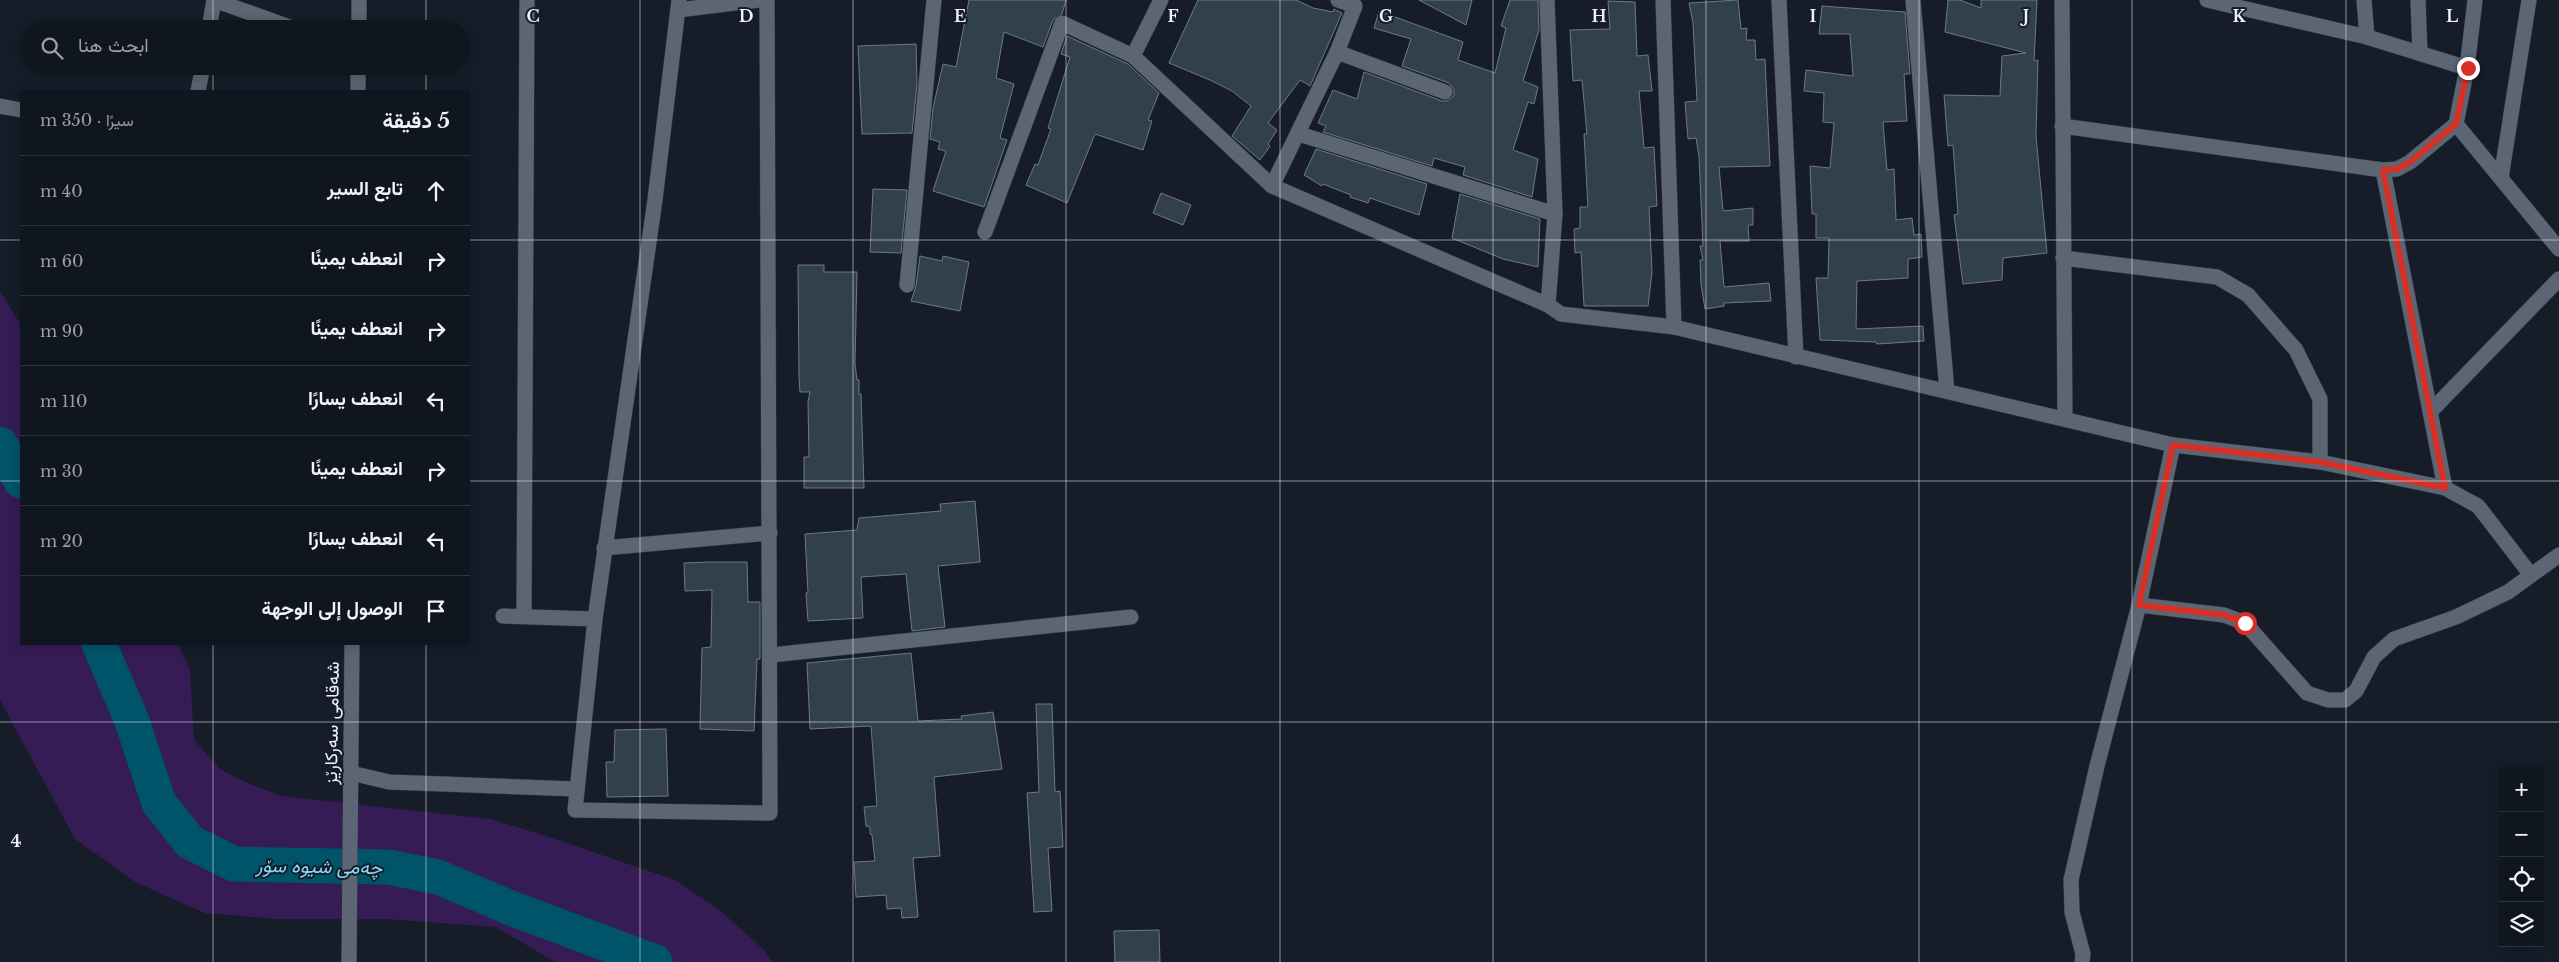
<!DOCTYPE html>
<html lang="ar">
<meta charset="utf-8">
<style>
:root{--surface:#10161f;--page:#1e232c;--text:#f1f3f6;--muted:#9c9fa4;--line:#30353d}
body{margin:0;font-family:"Libre Baskerville",Vazirmatn,serif;background:var(--page);color:var(--text);direction:rtl}
.controls{position:absolute;right:15px;bottom:15px;display:grid;overflow:hidden;border-radius:0px;box-shadow:0 2px 12px #0003}
.controls button{width:45px;height:45px;display:grid;place-items:center;padding:0;border:0;border-bottom:1px solid var(--line);background:var(--surface);color:var(--text);font:25px sans-serif}
.stop{position:absolute;width:15px;height:15px;margin:-11px;border:4px solid #d93025;border-radius:50%;background:#fff}
.stop.end{background:#d93025;border-color:#fff;box-shadow:0 1px 5px #0008}
.list{margin:0;padding:0;list-style:none}
h2{display:flex;justify-content:space-between;align-items:center;height:65px;margin:0;padding:0 20px;font-size:21px}
h2 small{font-size:16px;font-weight:400;color:var(--muted)}
.list li{display:grid;grid-template-columns:32px 1fr auto;gap:15px;align-items:center;box-sizing:border-box;height:70px;padding:0 20px;border-top:1px solid var(--line)}
.list b{display:block;font-size:19px;white-space:nowrap}
.list em{font-size:16px;font-style:normal;color:var(--muted)}
.icon{flex:none;width:28px;height:28px;fill:none;stroke:currentColor;stroke-width:2;stroke-linecap:round;stroke-linejoin:round}
.map{position:relative;flex:none;width:2559px;height:962px;overflow:hidden;direction:ltr}
.search{position:absolute;background:var(--surface);box-shadow:0 2px 12px #0003;left:20px;top:20px;width:450px;height:55px;display:flex;align-items:center;gap:12px;box-sizing:border-box;padding:0 18px;border-radius:28px;color:var(--muted);font-size:19px}
.panel{position:absolute;background:var(--surface);box-shadow:0 2px 12px #0003;left:20px;top:90px;width:450px;height:555px;border-radius:0px;direction:rtl}
.map>svg:first-child{display:block}
.green{fill:#351c54}
.lines{fill:none;stroke-linecap:round;stroke-linejoin:round}
.river{stroke:#005469;stroke-width:35}
.building{fill:#32404a;stroke:#6b7a85}
.street-casing{stroke:#323640;stroke-width:16}
.secondary-casing{stroke:#323640;stroke-width:16}
.street{stroke:#5c6573;stroke-width:15}
.secondary{stroke:#5c6573;stroke-width:15}
.route{stroke:#d93025;stroke-width:6}
.grid{fill:none;stroke:#ecf1fa;stroke-width:1;stroke-opacity:0.55}
.labels{text-anchor:middle;stroke-width:4;stroke-linejoin:round;paint-order:stroke}
.street-label{font-size:18px;fill:#ecf1fa;stroke:#161d29}
.water-label{font-size:19px;font-style:italic;fill:#84ddfa;stroke:#161d29}
.grid-label{font-size:16px;text-anchor:middle;font-weight:bold;fill:#ecf1fa;stroke:#161d29;stroke-width:4;stroke-linejoin:round;paint-order:stroke}
</style>
<div class="map">
<svg width="2559" height="962" viewBox="0 0 2559 962">
<rect width="100%" height="100%" fill="#161d29"/>
<polygon class="green" points="0,291 21,325 21,644 178,644 190,670 194,740 221,770 250,784 281,796 491,819 552,838 675,880 722,912 765,951 772,962 555,962 496,927 386,919 276,919 205,913 137,883 75,839 0,700"/>
<g class="lines">
<g class="river">
<polyline points="0,444 21,481"/>
<polyline points="99,644 132,721 159,803 190,842 234,864 388,867 438,877 513,909 655,962"/>
</g>
</g>
<g class="building">
<polygon points="969,0 1066,0 1062,14 1053,20 1043,47 1004,32 996,78 1014,84 1000,138 1007,140 984,207 933,191 946,151 938,149 940,142 930,139 933,108 943,64 956,67"/>
<polygon points="1198,0 1296,0 1313,8 1333,12 1334,9 1342,13 1310,86 1300,80 1268,123 1277,130 1268,144 1270,146 1260,160 1232,136 1251,106 1232,91 1210,80 1169,63"/>
<polygon points="1419,0 1472,0 1466,25"/>
<polygon points="1510,0 1538,0 1539,30 1523,81 1538,87 1534,104 1528,102 1513,150 1538,159 1532,197 1463,175 1465,167 1434,158 1432,166 1323,132 1326,126 1318,123 1333,90 1357,99 1364,72 1442,101 1447,101 1454,96 1454,90 1449,83 1402,66 1411,39 1374,28 1379,11 1463,42 1458,60 1495,73 1506,28 1501,26"/>
<polygon points="1738,0 1741,29 1747,28 1746,40 1755,40 1756,60 1765,59 1770,166 1719,167 1723,211 1753,208 1753,225 1748,225 1749,241 1720,241 1724,287 1769,283 1771,301 1724,303 1724,306 1705,309 1701,284 1700,260 1703,260 1700,246 1703,246 1699,156 1696,138 1688,139 1685,102 1697,101 1693,23 1689,3"/>
<polygon points="1948,0 1960,0 1981,8 1981,0 2037,0 2034,61 2038,60 2036,136 2047,253 2003,258 2002,280 1963,284 1954,215 1958,214 1953,145 1948,146 1944,95 2000,96 2002,56 2026,53 1945,32"/>
<polygon points="1608,1 1635,2 1637,56 1648,55 1652,91 1639,91 1644,148 1654,147 1657,206 1649,207 1652,272 1648,306 1584,306 1581,252 1575,253 1574,229 1580,228 1580,207 1588,207 1584,134 1587,134 1582,80 1573,81 1570,30 1610,29"/>
<polygon points="1822,6 1905,12 1910,74 1904,74 1907,121 1883,122 1887,170 1894,169 1896,220 1912,218 1914,235 1921,234 1922,257 1908,259 1908,278 1857,281 1856,329 1923,326 1924,341 1877,344 1876,342 1820,340 1816,278 1828,278 1829,238 1816,238 1816,214 1812,214 1810,166 1830,168 1834,123 1823,122 1824,93 1804,91 1806,70 1853,76 1850,34 1819,34"/>
<polygon points="1067,36 1128,64 1159,93 1148,120 1152,121 1143,150 1095,134 1067,203 1026,185 1035,164 1038,165 1051,129 1048,128 1070,57 1061,54"/>
<polygon points="916,44 917,84 912,133 862,134 858,46"/>
<polygon points="1316,149 1427,184 1419,215 1370,198 1368,203 1350,197 1351,195 1323,184 1322,186 1304,175"/>
<polygon points="873,189 907,190 901,253 870,252"/>
<polygon points="1161,193 1191,205 1183,225 1153,213"/>
<polygon points="1460,194 1540,219 1538,267 1503,259 1452,238"/>
<polygon points="920,256 942,261 943,256 969,262 960,311 911,301 916,286"/>
<polygon points="798,265 824,265 824,272 857,272 855,364 857,380 859,380 859,394 861,394 864,488 804,488 804,457 809,457 808,402 810,392 800,392 799,377"/>
<polygon points="975,501 980,562 938,566 945,627 912,631 906,574 861,577 863,618 808,621 806,593 808,593 805,534 857,530 859,518 941,511 940,504"/>
<polygon points="709,562 747,562 748,602 760,602 760,659 757,659 754,731 700,729 702,648 711,647 712,590 685,591 684,563"/>
<polygon points="911,653 918,721 962,719 961,716 993,712 1002,769 934,777 940,856 913,858 918,917 902,918 901,908 887,909 886,895 856,897 854,862 875,861 872,835 870,834 870,827 866,826 864,807 877,806 871,726 810,729 807,663"/>
<polygon points="1036,704 1052,704 1055,792 1060,791 1063,847 1048,848 1052,911 1034,912 1027,793 1039,792"/>
<polygon points="666,729 668,796 607,797 606,762 614,762 615,730"/>
<polygon points="1159,930 1160,962 1115,962 1114,931"/>
</g>
<g class="lines">
<defs>
<g id="street">
<polyline points="214,0 295,29"/>
<polyline points="679,0 655,200 595,619 575,810 770,813 767,0"/>
<polyline points="1547,0 1555,214 1548,305"/>
<polyline points="1663,0 1674,327"/>
<polyline points="1779,0 1796,357"/>
<polyline points="1913,0 1947,391"/>
<polyline points="2062,0 2065,419"/>
<polyline points="2364,0 2367,37"/>
<polyline points="2418,0 2420,53"/>
<polyline points="678,10 759,0"/>
<polyline points="209,29 214,0"/>
<polyline points="1337,52 1445,92"/>
<polyline points="1133,56 1161,0"/>
<polyline points="2467,68 2475,0"/>
<polyline points="198,91 203,66"/>
<polyline points="0,106 21,110"/>
<polyline points="2456,124 2559,249"/>
<polyline points="2062,126 2383,170 2397,169 2410,162 2456,124 2467,68 2367,37 2207,0"/>
<polyline points="1299,134 1555,214"/>
<polyline points="2383,170 2445,488"/>
<polyline points="2501,178 2529,0"/>
<polyline points="1272,186 1337,52 1355,6 1338,0"/>
<polyline points="985,232 1062,23 1133,56 1272,186 1548,305 1561,314 1674,327 2173,445 2139,605 2097,766 2071,880 2072,912 2083,954 2082,962"/>
<polyline points="2063,258 2217,277 2248,295 2296,350 2320,399 2320,462"/>
<polyline points="907,285 934,0"/>
<polyline points="2430,412 2559,279"/>
<polyline points="2173,445 2320,462 2445,488 2478,506 2531,575"/>
<polyline points="604,548 770,533"/>
<polyline points="2139,605 2224,615 2245,623 2307,693 2328,700 2345,700 2356,691 2374,657 2394,639 2456,617 2508,592 2559,555"/>
<polyline points="524,615 527,0"/>
<polyline points="503,616 595,619"/>
<polyline points="771,655 1131,617"/>
<polyline points="351,773 389,782 576,789"/>
</g>
<g id="secondary">
<polyline points="359,29 359,0"/>
<polyline points="358,91 358,66"/>
<polyline points="349,962 352,644"/>
</g>
</defs>
<use href="#street" class="street-casing"/>
<use href="#secondary" class="secondary-casing"/>
<use href="#street" class="street"/>
<use href="#secondary" class="secondary"/>
</g>
<g class="lines">
<polyline class="route" points="2245,623 2224,615 2139,605 2173,445 2320,462 2445,488 2383,170 2397,169 2410,162 2456,124 2468,68"/>
</g>
<path class="grid" d="M213,0V29M426,0V29M640,0V962M853,0V962M1066,0V962M1280,0V962M1493,0V962M1706,0V962M1919,0V962M2132,0V962M2346,0V962M213,66V91M426,66V91M0,240H21M469,240H2559M0,481H21M469,481H2559M213,644V962M426,644V962M0,722H2559"/>
<g class="labels">
<g class="street-label">
<text transform="translate(332 723) rotate(-89)" y="6">شەقامی سەرکارێز</text>
</g>
<g class="water-label">
<text transform="translate(319 866) rotate(1)" y="7">چەمی شیوە سۆر</text>
</g>
</g>
<g class="grid-label">
<text x="533" y="22">C</text>
<text x="746" y="22">D</text>
<text x="960" y="22">E</text>
<text x="1173" y="22">F</text>
<text x="1386" y="22">G</text>
<text x="1599" y="22">H</text>
<text x="1813" y="22">I</text>
<text x="2026" y="22">J</text>
<text x="2239" y="22">K</text>
<text x="2452" y="22">L</text>
<text x="16" y="847">4</text>
</g>
</svg>
<div class="controls">
<button>+</button>
<button>−</button>
<button><svg class="icon" aria-label="locate" viewBox="0 0 24 24"><circle cx="12" cy="12" r="6"/><path d="M12 2v4M12 18v4M2 12h4M18 12h4"/></svg></button>
<button><svg class="icon" aria-label="layers" viewBox="0 0 24 24"><path d="M12 4l9 5-9 5-9-5zM3 14l9 5 9-5"/></svg></button>
</div>
<div class="stop" style="left:2245px;top:623px"></div>
<div class="stop end" style="left:2468px;top:68px"></div>
<div class="search"><svg class="icon" aria-label="search" viewBox="0 0 24 24"><circle cx="10" cy="10" r="6"/><path d="M15 15l6 6"/></svg>ابحث هنا</div>
<section class="panel">
<h2>5 دقيقة<small>سيرًا · 350 m</small></h2>
<ul class="list">
<li><svg class="icon" aria-label="ahead" viewBox="0 0 24 24"><path d="M12 20V5M6 11l6-6 6 6"/></svg><div><b>تابع السير</b></div><em>40 m</em></li>
<li><svg class="icon" aria-label="right" viewBox="0 0 24 24"><path d="M7 20v-9h11M14 6l5 5-5 5"/></svg><div><b>انعطف يمينًا</b></div><em>60 m</em></li>
<li><svg class="icon" aria-label="right" viewBox="0 0 24 24"><path d="M7 20v-9h11M14 6l5 5-5 5"/></svg><div><b>انعطف يمينًا</b></div><em>90 m</em></li>
<li><svg class="icon" aria-label="left" viewBox="0 0 24 24"><path d="M17 20v-9H6M10 6l-5 5 5 5"/></svg><div><b>انعطف يسارًا</b></div><em>110 m</em></li>
<li><svg class="icon" aria-label="right" viewBox="0 0 24 24"><path d="M7 20v-9h11M14 6l5 5-5 5"/></svg><div><b>انعطف يمينًا</b></div><em>30 m</em></li>
<li><svg class="icon" aria-label="left" viewBox="0 0 24 24"><path d="M17 20v-9H6M10 6l-5 5 5 5"/></svg><div><b>انعطف يسارًا</b></div><em>20 m</em></li>
<li><svg class="icon" aria-label="arrive" viewBox="0 0 24 24"><path d="M6 21V4h12l-3 4 3 4H6"/></svg><div><b>الوصول إلى الوجهة</b></div></li>
</ul>
</section>
</div>
